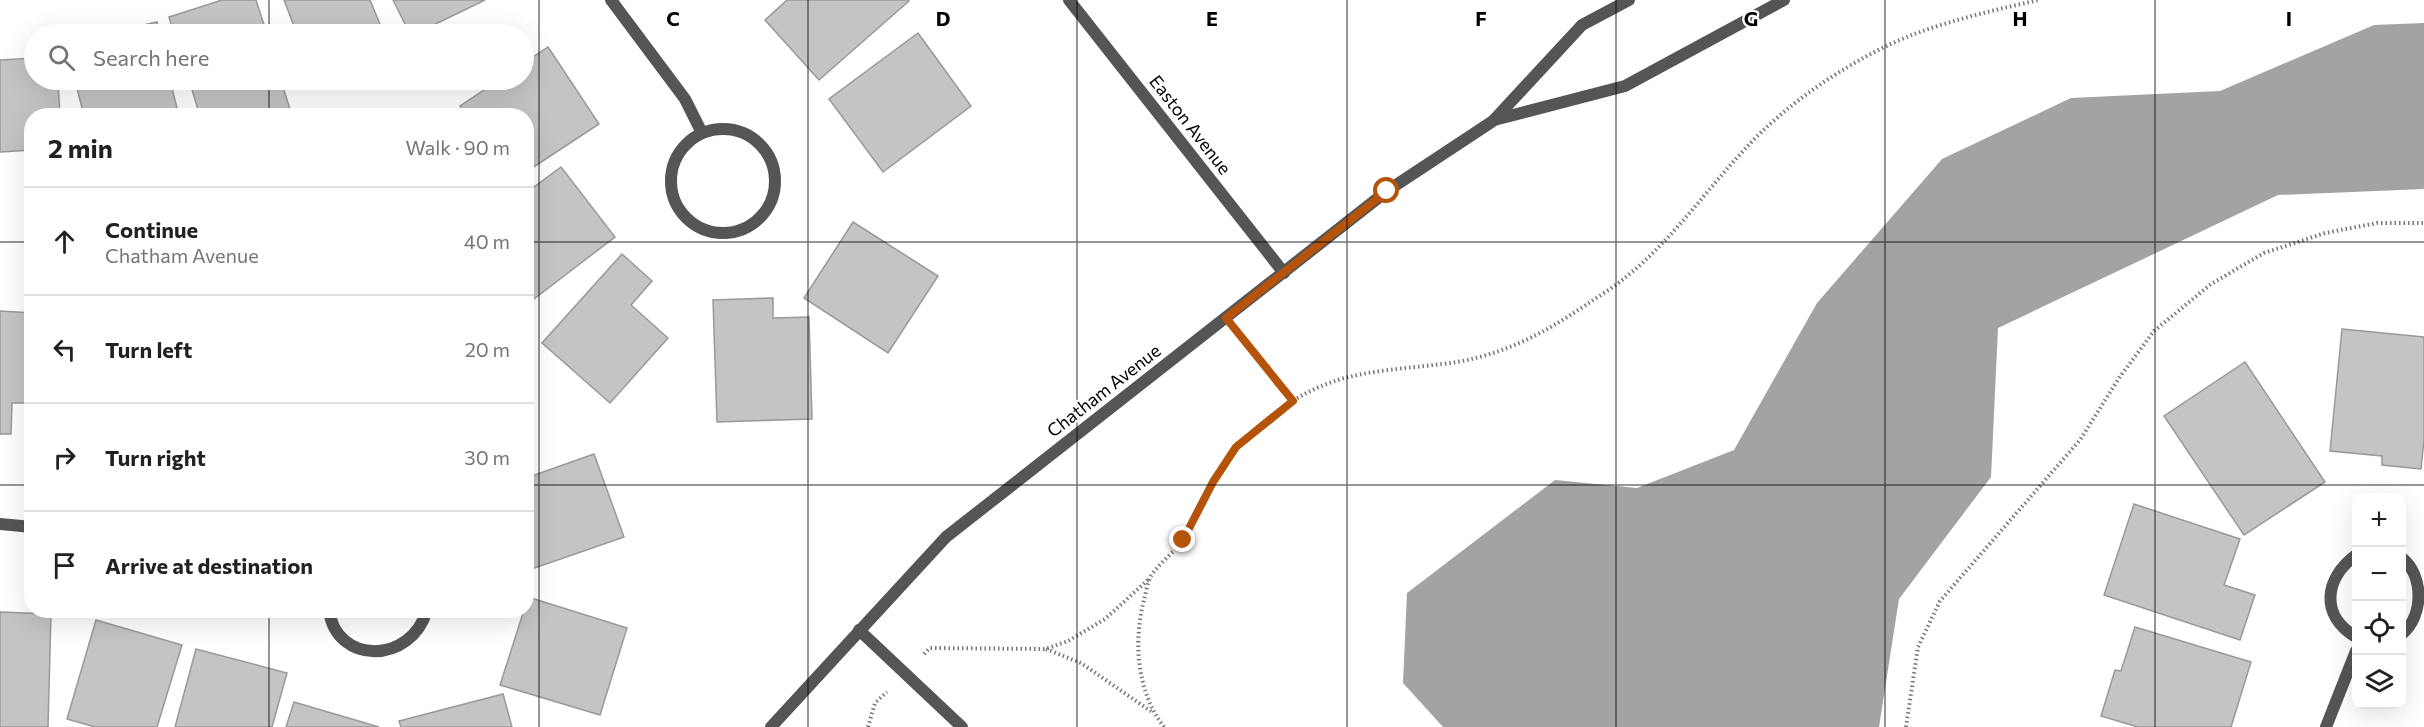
<!DOCTYPE html>
<meta charset="utf-8">
<style>
:root{--surface:#fff;--page:#f2f2f2;--text:#202124;--muted:#757577;--line:#e0e0e0}
body{margin:0;font-family:Commissioner,sans-serif;background:var(--page);color:var(--text)}
.controls{position:absolute;right:18px;bottom:18px;display:grid;overflow:hidden;border-radius:12px;box-shadow:0 6px 24px #0002}
.controls button{width:54px;height:54px;display:grid;place-items:center;padding:0;border:0;border-bottom:2px solid var(--line);background:var(--surface);color:var(--text);font:30px sans-serif}
.stop{position:absolute;width:18px;height:18px;margin:-14px;border:4px solid #b45309;border-radius:50%;background:#fff}
.stop.end{background:#b45309;border-color:#fff;box-shadow:0 2px 6px #0008}
.list{margin:0;padding:0;list-style:none}
h2{display:flex;justify-content:space-between;align-items:center;height:78px;margin:0;padding:0 24px;font-size:26px}
h2 small{font-size:20px;font-weight:400;color:var(--muted)}
.list li{display:grid;grid-template-columns:39px 1fr auto;gap:18px;align-items:center;box-sizing:border-box;height:108px;padding:0 24px;border-top:2px solid var(--line)}
.list b{display:block;font-size:22px;white-space:nowrap}
.list p{margin:0;font-size:20px;white-space:nowrap;color:var(--muted)}
.list em{font-size:20px;font-style:normal;color:var(--muted)}
.icon{flex:none;width:33px;height:33px;fill:none;stroke:currentColor;stroke-width:2;stroke-linecap:round;stroke-linejoin:round}
.map{position:relative;flex:none;width:2424px;height:727px;overflow:hidden}
.search{position:absolute;background:var(--surface);box-shadow:0 6px 24px #0002;left:24px;top:24px;width:510px;height:66px;display:flex;align-items:center;gap:15px;box-sizing:border-box;padding:0 21px;border-radius:33px;color:var(--muted);font-size:22px}
.panel{position:absolute;background:var(--surface);box-shadow:0 6px 24px #0002;left:24px;top:108px;width:510px;height:510px;border-radius:24px}
.map>svg:first-child{display:block}
.water{fill:#a3a3a3}
.building{fill:#c4c4c4;stroke:#999;stroke-width:1.5}
.lines{fill:none;stroke-linecap:round;stroke-linejoin:round}
.path{stroke:#777;stroke-width:4;stroke-dasharray:1.5 3;stroke-linecap:butt}
.minor{stroke:#555;stroke-width:12}
.tertiary{stroke:#555;stroke-width:12}
.route{stroke:#b45309;stroke-width:8}
.grid{fill:none;stroke:#000;stroke-width:1.5;stroke-opacity:0.55}
.labels{text-anchor:middle;stroke-width:4.5;stroke-linejoin:round;paint-order:stroke}
.street-label{font-size:18px;fill:#000;stroke:#fff}
.grid-label{font-size:20px;text-anchor:middle;font-weight:bold;fill:#000;stroke:#fff;stroke-width:4.5;stroke-linejoin:round;paint-order:stroke}
</style>
<div class="map">
<svg width="2424" height="727" viewBox="0 0 2424 727">
<rect width="100%" height="100%" fill="#fff"/>
<polygon class="water" points="2424,23 2424,189 2278,195 1998,328 1991,477 1899,599 1879,727 1443,727 1403,683 1407,593 1555,480 1637,488 1734,450 1817,303 1942,159 2071,98 2220,91 2374,25"/>
<g class="building">
<polygon points="222,0 256,0 267,34 174,34 169,17"/>
<polygon points="284,0 370,0 384,34 297,34"/>
<polygon points="393,0 485,0 415,34 410,34"/>
<polygon points="787,0 908,0 909,1 819,80 765,20"/>
<polygon points="157,22 160,34 104,34"/>
<polygon points="918,33 971,106 883,172 829,99"/>
<polygon points="548,47 599,124 526,172 526,116 467,116 460,106 499,80 524,80 524,63"/>
<polygon points="34,58 34,80 58,80 60,116 32,116 32,150 0,152 0,60"/>
<polygon points="75,80 170,80 179,116 84,116"/>
<polygon points="189,80 281,80 292,116 200,116"/>
<polygon points="561,167 615,237 526,305 526,193"/>
<polygon points="853,222 938,276 888,353 804,298"/>
<polygon points="622,254 652,281 631,305 668,338 610,403 542,343"/>
<polygon points="773,298 773,318 809,317 812,419 717,422 713,300"/>
<polygon points="0,311 32,313 32,403 12,403 11,434 0,434"/>
<polygon points="2342,329 2424,337 2424,440 2421,469 2382,465 2382,456 2330,451"/>
<polygon points="2245,362 2325,482 2244,535 2164,416"/>
<polygon points="594,454 624,537 526,571 526,478"/>
<polygon points="2134,504 2240,539 2224,585 2255,595 2240,640 2104,595"/>
<polygon points="528,597 627,628 600,715 500,685 524,610 526,610"/>
<polygon points="0,612 51,614 48,727 0,727"/>
<polygon points="96,620 182,645 157,727 95,727 67,719"/>
<polygon points="2135,627 2251,662 2231,727 2138,727 2101,716 2115,670 2121,671"/>
<polygon points="196,649 287,673 272,727 175,727"/>
<polygon points="503,694 512,727 401,727 399,721"/>
<polygon points="294,702 379,727 286,727"/>
</g>
<g class="lines">
<g class="path">
<polyline points="1242,338 1293,401"/>
<polyline points="1046,649 1081,663 1152,712"/>
<polyline points="924,654 930,648 1046,649 1068,641 1105,619 1149,579"/>
<polyline points="868,727 875,703 887,692"/>
<path d="M1164,727C1137,692 1133,642 1144,600C1146,593 1147,583 1151,576C1160,562 1175,552 1184,538C1195,520 1202,499 1213,481C1239,438 1283,399 1332,382C1368,369 1418,368 1457,362C1517,351 1553,327 1604,293C1661,256 1699,198 1745,149C1787,102 1858,55 1917,33C1956,19 1998,9 2039,0"/>
<polyline points="1906,727 1918,647 1940,601 2080,440 2119,378 2154,331 2211,284 2264,253 2325,233 2377,223 2424,223"/>
</g>
<g class="minor">
<polyline points="611,0 685,99 702,133"/>
<circle cx="723" cy="181" r="52"/>
<polyline points="0,524 32,527"/>
<path d="M2356,555C2325,578 2319,615 2356,637"/>
<path d="M2402,558C2424,576 2424,615 2402,634"/>
<path d="M329,610C336,665 411,665 427,610"/>
<polyline points="859,630 962,727"/>
<polyline points="2326,727 2356,651"/>
</g>
<g class="tertiary">
<polyline points="1069,0 1284,273"/>
<polyline points="1494,120 1625,86 1784,0"/>
<polyline points="771,727 946,537 1387,191 1493,121 1582,25 1629,0"/>
</g>
</g>
<g class="lines">
<polyline class="route" points="1183,540 1213,482 1236,447 1293,401 1226,318 1387,191"/>
</g>
<path class="grid" d="M269,0V34M539,0V727M808,0V727M1077,0V727M1347,0V727M1616,0V727M1885,0V727M2155,0V727M269,80V116M0,242H32M526,242H2424M0,485H32M526,485H2424M269,610V727"/>
<g class="labels">
<g class="street-label">
<text transform="translate(1190 125) rotate(52)" y="6">Easton Avenue</text>
<text transform="translate(1104 391) rotate(-38)" y="6">Chatham Avenue</text>
</g>
</g>
<g class="grid-label">
<text x="673" y="26">C</text>
<text x="943" y="26">D</text>
<text x="1212" y="26">E</text>
<text x="1481" y="26">F</text>
<text x="1751" y="26">G</text>
<text x="2020" y="26">H</text>
<text x="2289" y="26">I</text>
</g>
</svg>
<div class="controls">
<button>+</button>
<button>−</button>
<button><svg class="icon" aria-label="locate" viewBox="0 0 24 24"><circle cx="12" cy="12" r="6"/><path d="M12 2v4M12 18v4M2 12h4M18 12h4"/></svg></button>
<button><svg class="icon" aria-label="layers" viewBox="0 0 24 24"><path d="M12 4l9 5-9 5-9-5zM3 14l9 5 9-5"/></svg></button>
</div>
<div class="stop" style="left:1387px;top:191px"></div>
<div class="stop end" style="left:1183px;top:540px"></div>
<div class="search"><svg class="icon" aria-label="search" viewBox="0 0 24 24"><circle cx="10" cy="10" r="6"/><path d="M15 15l6 6"/></svg>Search here</div>
<section class="panel">
<h2>2 min<small>Walk · 90 m</small></h2>
<ul class="list">
<li><svg class="icon" aria-label="ahead" viewBox="0 0 24 24"><path d="M12 20V5M6 11l6-6 6 6"/></svg><div><b>Continue</b><p>Chatham Avenue</p></div><em>40 m</em></li>
<li><svg class="icon" aria-label="left" viewBox="0 0 24 24"><path d="M17 20v-9H6M10 6l-5 5 5 5"/></svg><div><b>Turn left</b></div><em>20 m</em></li>
<li><svg class="icon" aria-label="right" viewBox="0 0 24 24"><path d="M7 20v-9h11M14 6l5 5-5 5"/></svg><div><b>Turn right</b></div><em>30 m</em></li>
<li><svg class="icon" aria-label="arrive" viewBox="0 0 24 24"><path d="M6 21V4h12l-3 4 3 4H6"/></svg><div><b>Arrive at destination</b></div></li>
</ul>
</section>
</div>
